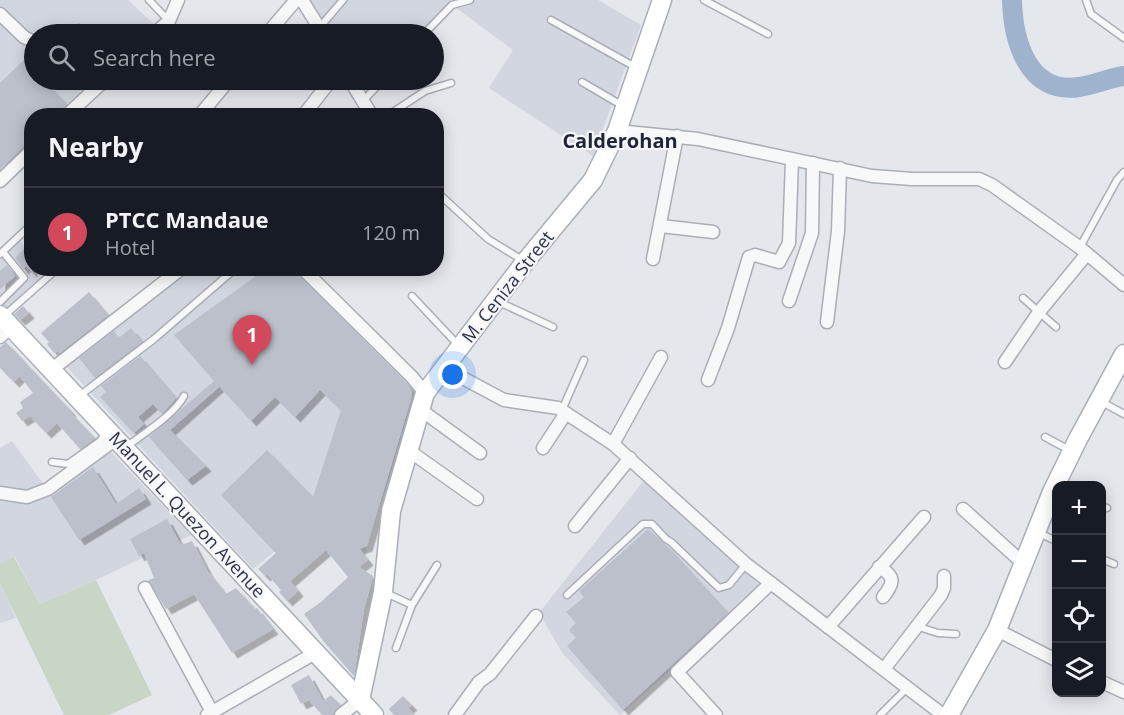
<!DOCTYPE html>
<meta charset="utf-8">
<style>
:root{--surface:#171b24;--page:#20242c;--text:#f1f3f6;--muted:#9ea1a6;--line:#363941;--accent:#d1495b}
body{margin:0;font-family:"Open Sans",sans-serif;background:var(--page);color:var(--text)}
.controls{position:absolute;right:18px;bottom:18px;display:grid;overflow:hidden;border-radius:12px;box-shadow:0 3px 15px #0003}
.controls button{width:54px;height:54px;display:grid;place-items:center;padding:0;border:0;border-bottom:2px solid var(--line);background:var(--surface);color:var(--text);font:30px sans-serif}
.you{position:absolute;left:453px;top:375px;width:21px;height:21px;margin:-15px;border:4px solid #fff;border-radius:50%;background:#1a73e8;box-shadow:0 0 0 9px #1a73e833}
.badge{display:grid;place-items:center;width:39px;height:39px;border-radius:50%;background:var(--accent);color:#fff;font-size:20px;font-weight:700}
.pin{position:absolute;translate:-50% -50px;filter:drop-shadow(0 2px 3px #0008)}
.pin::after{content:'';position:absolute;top:32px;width:21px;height:18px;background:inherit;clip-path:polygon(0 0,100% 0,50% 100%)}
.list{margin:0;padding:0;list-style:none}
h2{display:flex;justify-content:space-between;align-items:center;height:78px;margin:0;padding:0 24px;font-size:26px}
h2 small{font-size:20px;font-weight:400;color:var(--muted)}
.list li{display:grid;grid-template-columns:39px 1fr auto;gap:18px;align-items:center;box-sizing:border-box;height:90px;padding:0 24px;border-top:2px solid var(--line)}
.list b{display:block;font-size:22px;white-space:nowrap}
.list p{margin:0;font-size:20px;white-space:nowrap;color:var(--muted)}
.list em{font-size:20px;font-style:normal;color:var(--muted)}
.icon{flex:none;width:33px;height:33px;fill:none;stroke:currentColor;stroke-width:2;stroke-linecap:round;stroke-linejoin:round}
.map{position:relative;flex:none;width:1124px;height:715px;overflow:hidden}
.search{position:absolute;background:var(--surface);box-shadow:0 3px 15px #0003;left:24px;top:24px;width:420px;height:66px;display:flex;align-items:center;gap:15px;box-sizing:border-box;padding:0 21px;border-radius:33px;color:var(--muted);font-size:22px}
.panel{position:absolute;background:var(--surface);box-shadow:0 3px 15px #0003;left:24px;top:108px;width:420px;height:168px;border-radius:24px}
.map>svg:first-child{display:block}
.built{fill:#d2d6de}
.green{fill:#c9d6c5}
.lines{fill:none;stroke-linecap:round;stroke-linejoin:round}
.river{stroke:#9fb4cc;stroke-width:20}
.building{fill:#bbc0ca;filter:url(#shadow)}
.lane-casing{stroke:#a9aeb7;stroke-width:9}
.street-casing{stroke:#a9aeb7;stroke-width:15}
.secondary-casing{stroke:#a9aeb7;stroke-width:21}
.lane{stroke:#f7f8fa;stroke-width:6}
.street{stroke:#f7f8fa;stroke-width:12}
.secondary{stroke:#fff;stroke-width:18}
.labels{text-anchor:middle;stroke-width:4.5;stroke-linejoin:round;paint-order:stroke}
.street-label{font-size:18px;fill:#2b3445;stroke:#f4f6f9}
.neighbourhood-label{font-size:20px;font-weight:bold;fill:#1d2536;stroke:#f4f6f9}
</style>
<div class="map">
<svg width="1124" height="715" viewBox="0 0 1124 715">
<defs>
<filter id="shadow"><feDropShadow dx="5.5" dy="5.5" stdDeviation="0" flood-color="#0004"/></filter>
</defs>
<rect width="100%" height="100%" fill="#e4e7ec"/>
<g class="built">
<polygon points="0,0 128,0 157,27 149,34 36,34 25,29 0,6"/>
<polygon points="310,0 598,0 641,25 593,156 489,88 513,50 455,7 429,34 333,34"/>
<polygon points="0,21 34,47 34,80 72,80 86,94 64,115 32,116 31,147 0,178"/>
<polygon points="360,80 388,80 371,98"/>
<polygon points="19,241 31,254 32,268 46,269 49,272 3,311 0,307 0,258"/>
<polygon points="186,269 295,269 409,383 414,391 413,401 365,554 325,511 253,569 65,365"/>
<polygon points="12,441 44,485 103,444 191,535 100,578 40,604 15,557 0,563 0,448"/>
<polygon points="645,479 762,588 620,715 563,654 539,613"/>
<polygon points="0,583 16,618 0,623"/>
</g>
<polygon class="green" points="14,557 40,604 96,580 152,695 109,715 64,715 0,583 0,563"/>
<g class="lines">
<path class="river" d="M1012,0C1013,39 1027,95 1079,87C1094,85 1109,78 1124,76"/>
</g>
<g class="building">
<polygon points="24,60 34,71 34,80 43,80 67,104 58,116 32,116 32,142 26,144 0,170 0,83"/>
<polygon points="32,241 32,272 26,266 23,269 15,258"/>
<polygon points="7,265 15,276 0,289 0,271"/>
<polygon points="267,268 291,268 407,384 412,392 411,399 367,546 359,549 368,560 359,567 373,576 364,609 354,676 324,642 304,614 321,602 348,577 326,550 290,581 298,591 287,601 279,592 281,590 267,574 265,576 258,569 276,553 221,495 267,450 313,497 341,410 320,390 295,417 275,397 251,421 219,386 170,430 206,466 187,480 149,437 214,381 174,335"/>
<polygon points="89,292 108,315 59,353 57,351 54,353 47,344 49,342 41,333"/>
<polygon points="23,306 29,313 20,320 14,314"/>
<polygon points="131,328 142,342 95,378 79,358 114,331 119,338"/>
<polygon points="6,342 71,411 70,412 95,438 80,449 57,423 46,433 30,416 22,421 16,413 23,408 20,402 33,393 20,376 14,382 0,368 0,347"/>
<polygon points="140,356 176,398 162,414 153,404 138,417 144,424 134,433 100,397 106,392 101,386"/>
<polygon points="93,467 116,504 139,488 146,499 79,540 51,497"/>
<polygon points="167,519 181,545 192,541 208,572 226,594 236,588 255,609 257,608 273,629 232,653 194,594 166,609 148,580 154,578 144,553 139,556 130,539"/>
<polygon points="648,529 667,546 728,613 623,710 567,646 576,638 569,630 576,623 566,612 584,597 579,591"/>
<polygon points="309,675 323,701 331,695 340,705 332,715 322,715 309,700 301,704 291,685"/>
<polygon points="403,696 412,705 408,708 414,715 394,715 389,709"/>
</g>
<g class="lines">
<defs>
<g id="lane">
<polyline points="149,0 169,21"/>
<polyline points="704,0 768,34"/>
<polyline points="1086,0 1091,14 1124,38"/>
<polyline points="551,20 637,68"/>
<polyline points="319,28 343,0"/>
<polyline points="72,34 79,28"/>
<polyline points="424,34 452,5 470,0"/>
<polyline points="582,82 623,106"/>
<polyline points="363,101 383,80"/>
<polyline points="387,116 425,91 451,83"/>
<polyline points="438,193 488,239 524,261"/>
<polyline points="1080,247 1117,180 1124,172"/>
<polyline points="0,254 32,224"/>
<polyline points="412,296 459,346"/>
<polyline points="1023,298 1056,327"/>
<polyline points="0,302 24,278 3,252"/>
<polyline points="499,302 553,327"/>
<polyline points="4,316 58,268"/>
<polyline points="78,397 154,339 236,268"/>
<polyline points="1100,401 1124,414"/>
<polyline points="562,410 584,360"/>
<polyline points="1045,437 1071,451"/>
<path d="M126,447C143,434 175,414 184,396"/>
<polyline points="52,462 68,464 99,442 106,433"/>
<polyline points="1102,507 1107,508"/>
<polyline points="1037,532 1056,541"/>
<polyline points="1102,559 1114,564"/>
<polyline points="386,593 412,605 437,565"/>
<polyline points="567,595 643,524 652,524 666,539 671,542 719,588 729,585 746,564"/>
<polyline points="916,626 938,633 956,634"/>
<polyline points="396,648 412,605"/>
<polyline points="880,715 907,688"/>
</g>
<g id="street">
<polyline points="302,0 323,34"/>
<polyline points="0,14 24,37 34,42"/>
<polyline points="154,34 169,21 178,0"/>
<polyline points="267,34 296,0"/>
<polyline points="82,80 93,91"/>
<polyline points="350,80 372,116"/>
<polyline points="66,116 105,80"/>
<polyline points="199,116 229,80"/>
<polyline points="303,116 331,80"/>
<polyline points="617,131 698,139 872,176 912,179 979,179 992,185 1079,247 1124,285"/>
<polyline points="0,181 32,150"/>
<polyline points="661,226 713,232"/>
<polyline points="653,259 677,136"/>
<polyline points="302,268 412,377 425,393"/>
<polyline points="789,301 812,233 813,163"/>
<polyline points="827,322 838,231 840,168"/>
<polyline points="0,337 11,327"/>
<polyline points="1005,362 1039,312 1086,255"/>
<polyline points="444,368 504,400 558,408 613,444 746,564 943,715"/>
<polyline points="51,370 182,268"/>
<polyline points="708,380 728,328 749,257 755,255 779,262 789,243 792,160"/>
<polyline points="421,410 480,453"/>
<polyline points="613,444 661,357"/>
<polyline points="543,448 566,413"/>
<polyline points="408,450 477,499"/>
<polyline points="0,493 27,497 48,489 116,439"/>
<polyline points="963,509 1024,564"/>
<polyline points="575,526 630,458"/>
<path d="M879,567C897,577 893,584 883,597"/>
<polyline points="145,588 212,712"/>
<polyline points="828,627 924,517"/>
<polyline points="997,630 1056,660"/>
<polyline points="884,669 941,595 944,588 944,576"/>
<polyline points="1102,682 1124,692"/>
<polyline points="207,715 315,653"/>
<polyline points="341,715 360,700"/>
<polyline points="455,715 479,682 490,674 536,616"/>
<polyline points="716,715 677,672 771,583"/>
</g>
<g id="secondary">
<polyline points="0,315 374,715"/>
<polyline points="360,700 383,592 391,511 425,393 525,262 593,180 617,131 662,0"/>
<polyline points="949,715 997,630 1052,492 1078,439 1124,354"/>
</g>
</defs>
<use href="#lane" class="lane-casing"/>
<use href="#street" class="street-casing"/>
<use href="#secondary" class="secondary-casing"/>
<use href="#lane" class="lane"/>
<use href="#street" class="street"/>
<use href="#secondary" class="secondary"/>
</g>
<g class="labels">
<g class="street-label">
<text transform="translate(508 287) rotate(-52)" y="6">M. Ceniza Street</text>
<text transform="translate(187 515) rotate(47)" y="6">Manuel L. Quezon Avenue</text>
</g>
<g class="neighbourhood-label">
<text x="620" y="148">Calderohan</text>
</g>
</g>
</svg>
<div class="controls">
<button>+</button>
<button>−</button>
<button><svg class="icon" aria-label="locate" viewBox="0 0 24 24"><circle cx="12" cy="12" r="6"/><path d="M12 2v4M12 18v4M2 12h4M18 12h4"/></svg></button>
<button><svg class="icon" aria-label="layers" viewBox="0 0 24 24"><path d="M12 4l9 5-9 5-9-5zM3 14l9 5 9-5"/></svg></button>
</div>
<div class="you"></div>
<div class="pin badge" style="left:252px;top:365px">1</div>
<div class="search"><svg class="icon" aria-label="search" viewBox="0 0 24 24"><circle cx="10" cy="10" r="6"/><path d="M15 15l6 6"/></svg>Search here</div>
<section class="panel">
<h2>Nearby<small></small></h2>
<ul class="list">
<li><span class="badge">1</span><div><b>PTCC Mandaue</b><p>Hotel</p></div><em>120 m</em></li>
</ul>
</section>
</div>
